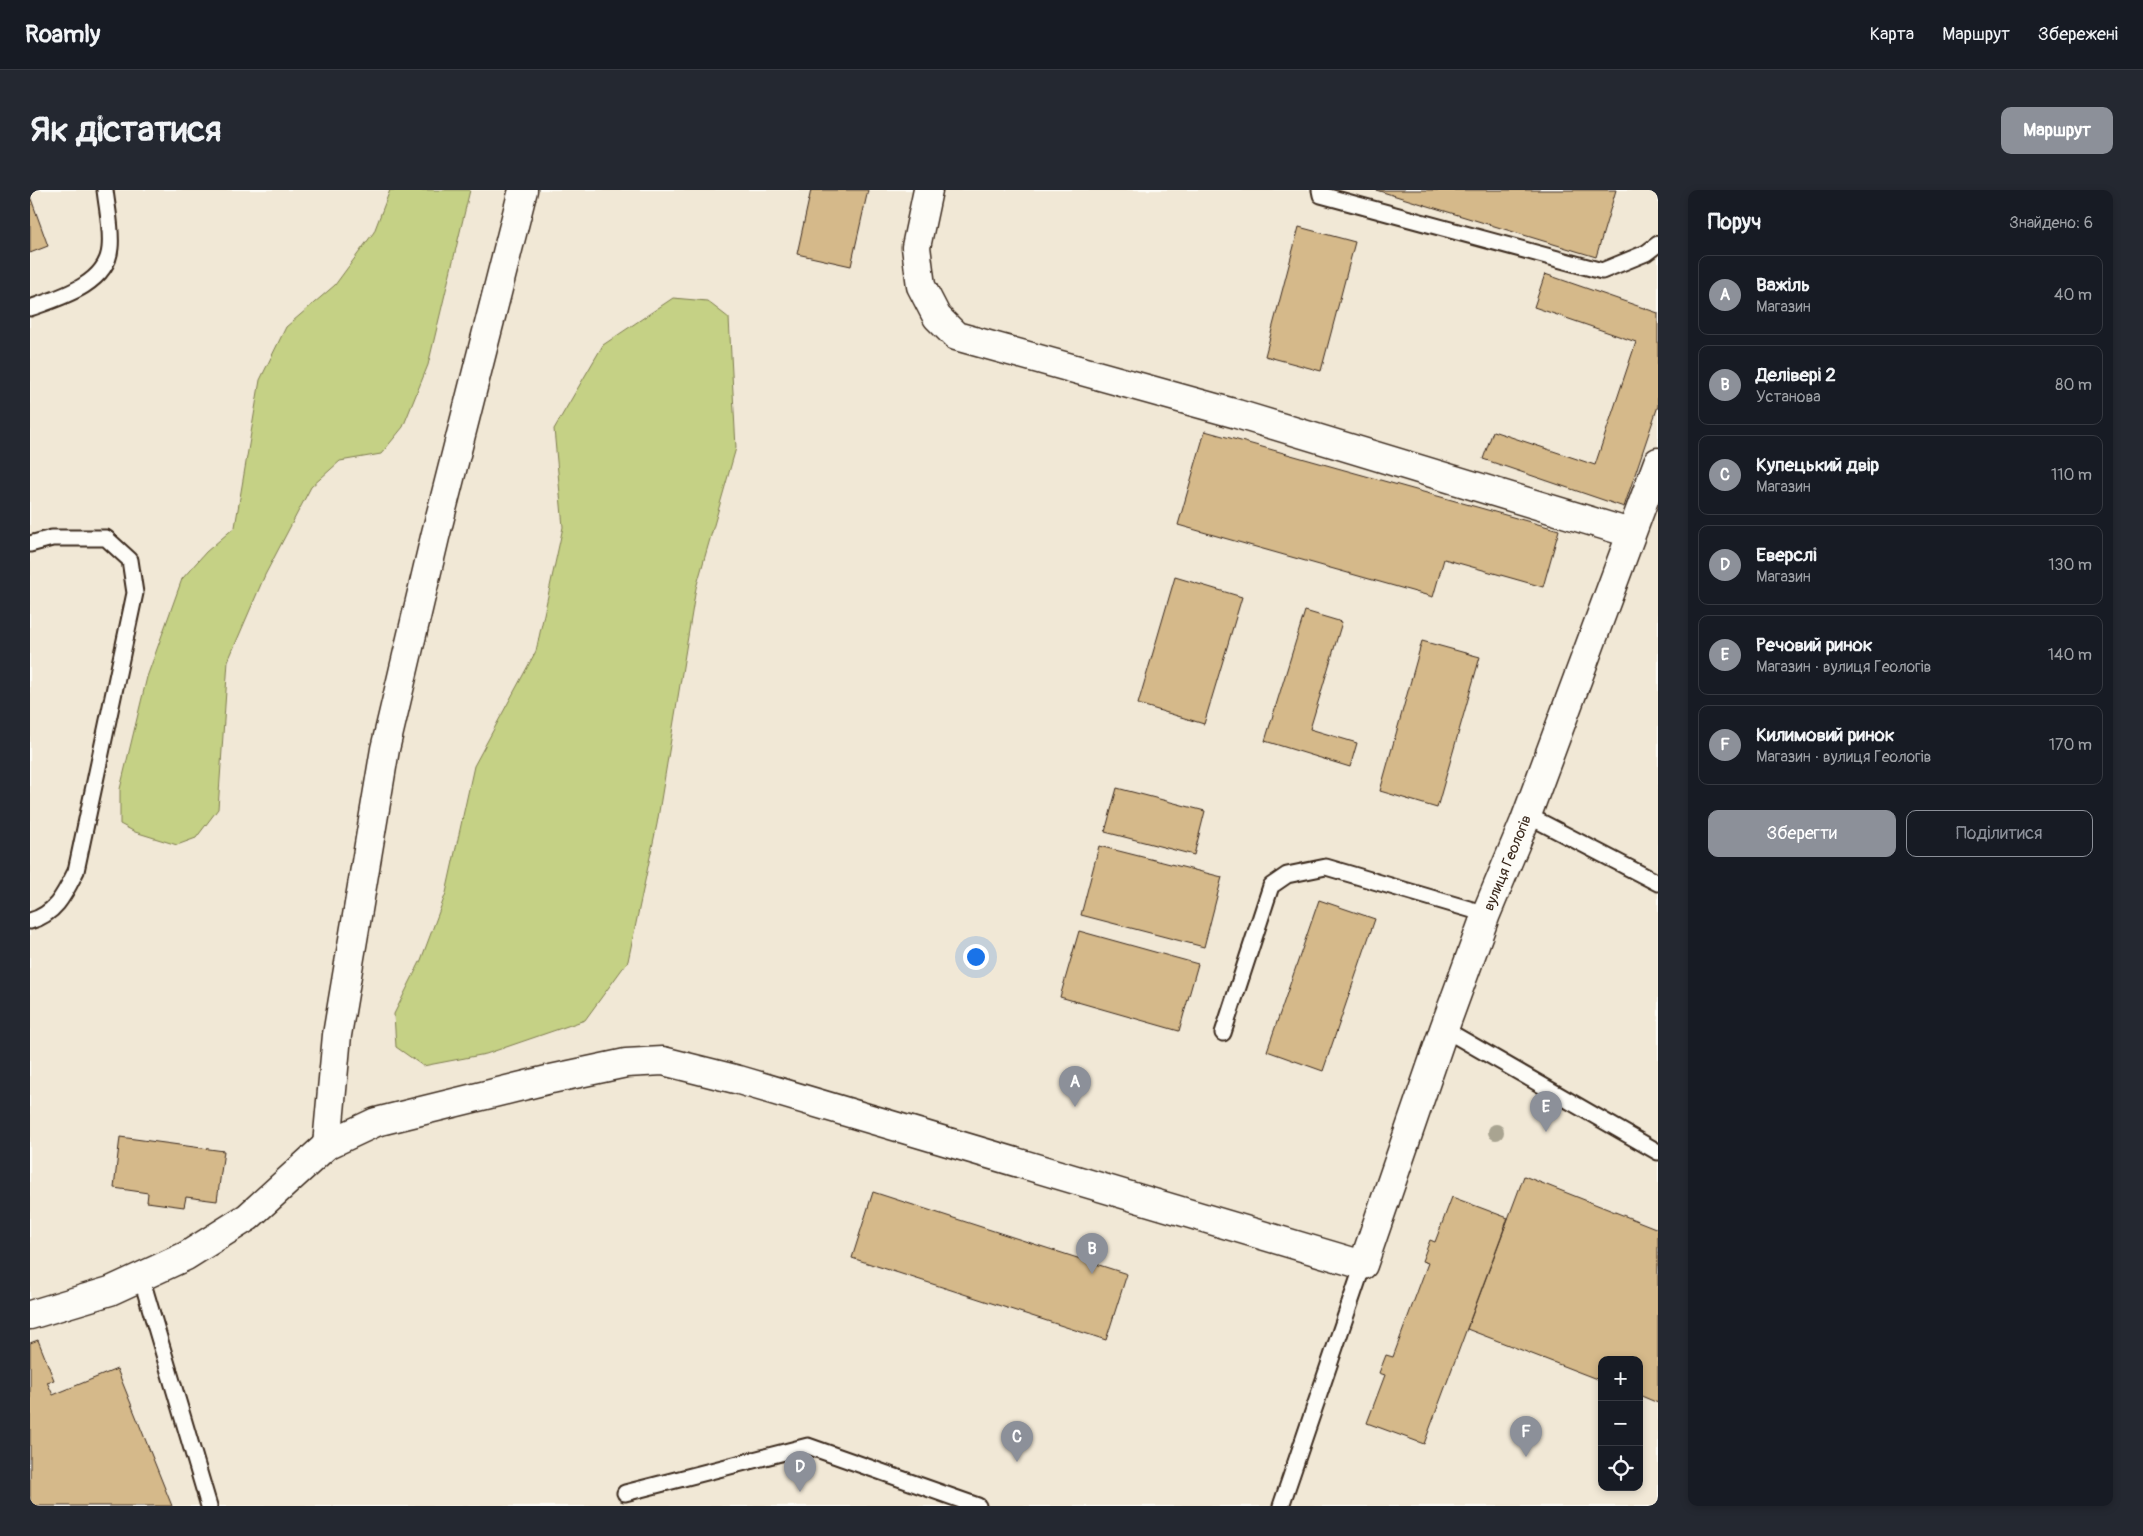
<!DOCTYPE html>
<html lang="uk">
<meta charset="utf-8">
<style>
:root{--surface:#171b24;--page:#242831;--text:#f1f3f6;--muted:#9ea1a6;--line:#363941;--accent:#8c9099}
body{margin:0;font-family:Pangolin,sans-serif;background:var(--page);color:var(--text)}
.controls{position:absolute;right:15px;bottom:15px;display:grid;overflow:hidden;border-radius:10px;box-shadow:0 2px 8px #0003}
.controls button{width:45px;height:45px;display:grid;place-items:center;padding:0;border:0;border-bottom:1px solid var(--line);background:var(--surface);color:var(--text);font:25px sans-serif}
.you{position:absolute;left:945px;top:766px;width:18px;height:18px;margin:-12px;border:4px solid #fff;border-radius:50%;background:#1a73e8;box-shadow:0 0 0 8px #1a73e833}
.badge{display:grid;place-items:center;width:32px;height:32px;border-radius:50%;background:var(--accent);color:#fff;font-size:16px;font-weight:700}
.pin{position:absolute;translate:-50% -41px;filter:drop-shadow(0 1px 2px #0008)}
.pin::after{content:'';position:absolute;top:26px;width:18px;height:15px;background:inherit;clip-path:polygon(0 0,100% 0,50% 100%)}
.list{margin:0;padding:0;list-style:none}
h2{display:flex;justify-content:space-between;align-items:center;height:65px;margin:0;padding:0 20px;font-size:21px}
h2 small{font-size:16px;font-weight:400;color:var(--muted)}
.list li{display:grid;grid-template-columns:32px 1fr auto;gap:15px;align-items:center;box-sizing:border-box;height:80px;margin:0 10px 10px;padding:0 10px;border:1px solid var(--line);border-radius:10px}
.list b{display:block;font-size:19px;white-space:nowrap}
.list p{margin:0;font-size:16px;white-space:nowrap;color:var(--muted)}
.list em{font-size:16px;font-style:normal;color:var(--muted)}
.actions{display:flex;gap:10px;padding:15px 20px}
.actions a{flex:1;padding:11px 0;border:1px solid var(--accent);border-radius:10px;text-align:center;font-size:18px;color:var(--accent)}
.actions .main{background:var(--accent);color:#fff}
.icon{flex:none;width:28px;height:28px;fill:none;stroke:currentColor;stroke-width:2;stroke-linecap:round;stroke-linejoin:round}
.map{position:relative;flex:none;width:1628px;height:1316px;overflow:hidden;border-radius:10px}
header{display:flex;align-items:center;gap:30px;box-sizing:border-box;height:70px;padding:0 25px;background:var(--surface);border-bottom:1px solid var(--line)}
header strong{font-size:24px}
nav{display:flex;gap:28px;margin-inline-start:auto;font-size:18px}
.intro{display:flex;align-items:center;justify-content:space-between;box-sizing:border-box;height:120px;padding:0 30px}
h1{margin:0;font-size:35px}
.button{padding:12px 22px;border-radius:10px;background:var(--accent);color:#fff;font-size:18px;font-weight:700}
main{display:flex;gap:30px;padding:0 30px}
aside{flex:1;background:var(--surface);border-radius:10px;box-shadow:0 2px 8px #0003}
.map>svg:first-child{display:block}
.built{fill:#f1e8d6;fill-rule:evenodd}
.green{fill:#c5d185;stroke:#807e52}
.building{fill:#d5b98a;stroke:#3b2a1e}
.lines{fill:none;stroke-linecap:round;stroke-linejoin:round}
.lane-casing{stroke:#3b2a1e;stroke-width:19}
.street-casing{stroke:#3b2a1e;stroke-width:31}
.lane{stroke:#fdfcf7;stroke-width:15}
.street{stroke:#fdfcf7;stroke-width:28}
.tree{fill:#a9a491}
.labels{text-anchor:middle;stroke-width:4;stroke-linejoin:round;paint-order:stroke}
.street-label{font-size:15px;fill:#3b2a1e;stroke:#fdfcf7}
</style>
<header>
<strong>Roamly</strong>
<nav><a>Карта</a><a>Маршрут</a><a>Збережені</a></nav>
</header>
<div class="intro"><h1>Як дістатися</h1><a class="button">Маршрут</a></div>
<main>
<div class="map">
<svg width="1628" height="1316" viewBox="0 0 1628 1316">
<rect width="100%" height="100%" fill="#fdfcf7"/>
<filter id="ink" filterUnits="userSpaceOnUse"><feTurbulence type="fractalNoise" baseFrequency=".02" numOctaves="2"/><feDisplacementMap in="SourceGraphic" scale="10" xChannelSelector="R" yChannelSelector="G"/><feConvolveMatrix kernelMatrix="1 2 1 2 8 2 1 2 1" color-interpolation-filters="sRGB"/></filter>
<g filter="url(#ink)">
<path class="built" d="M0,0H1628V1316H0ZM1572,1170H1609V1297H1572Z"/>
<g class="green">
<polygon points="360,0 440,0 398,175 373,237 351,264 310,271 281,297 235,385 198,471 188,619 166,648 147,655 105,642 90,634 90,599 117,487 152,389 176,362 205,337 230,190 256,137 305,95 344,42"/>
<polygon points="643,108 677,111 699,128 706,258 666,398 627,634 598,771 555,830 456,864 393,876 366,857 364,824 391,770 416,703 444,576 506,461 533,337 524,239 573,155"/>
</g>
<g class="building">
<polygon points="781,0 838,0 821,76 767,64"/>
<polygon points="1346,0 1586,0 1566,67"/>
<polygon points="0,6 18,56 0,63"/>
<polygon points="1269,37 1325,52 1291,181 1235,166"/>
<polygon points="1515,84 1628,123 1628,216 1594,317 1453,269 1463,241 1565,275 1606,152 1504,117"/>
<polygon points="1175,241 1529,340 1513,397 1414,369 1403,407 1148,335"/>
<polygon points="1145,387 1212,407 1174,534 1108,514"/>
<polygon points="1275,421 1312,432 1280,539 1327,553 1320,577 1235,551"/>
<polygon points="1392,451 1450,467 1407,618 1350,601"/>
<polygon points="1087,598 1175,621 1164,665 1075,642"/>
<polygon points="1069,656 1192,687 1174,757 1051,725"/>
<polygon points="1289,710 1345,729 1293,881 1237,861"/>
<polygon points="1049,741 1168,774 1149,841 1030,807"/>
<polygon points="90,947 194,961 187,1011 156,1007 154,1017 117,1012 118,1003 84,998"/>
<polygon points="1494,986 1628,1039 1628,1213 1609,1205 1609,1170 1572,1170 1572,1191 1437,1139"/>
<polygon points="843,1002 1097,1084 1076,1150 822,1068"/>
<polygon points="1422,1007 1478,1028 1394,1254 1337,1233 1355,1185 1349,1183 1356,1165 1363,1167 1398,1073 1392,1071 1400,1050 1405,1052"/>
<polygon points="8,1150 24,1190 17,1192 23,1205 87,1179 142,1316 0,1316 0,1153"/>
</g>
<g class="lines">
<defs>
<g id="lane">
<polyline points="1290,0 1291,5 1572,81 1616,63 1628,54"/>
<path d="M0,118C28,108 77,95 80,58C82,40 77,18 75,0"/>
<path d="M0,354L22,348H76L100,370L105,403L46,681C35,703 26,724 0,731"/>
<polyline points="1497,625 1628,693"/>
<polyline points="1414,839 1628,962"/>
<polyline points="1193,843 1241,696 1257,685 1296,677 1456,724"/>
<polyline points="111,1087 179,1316"/>
<polyline points="595,1303 778,1256 948,1316"/>
<polyline points="1251,1316 1333,1075"/>
</g>
<g id="street">
<polyline points="898,0 886,57 891,96 907,127 926,146 1207,224 1600,343"/>
<polyline points="297,955 307,845 355,559 405,347 493,0"/>
<path id="s1" d="M0,1125L80,1101L156,1066L218,1027L297,955L346,932L521,889L596,873L633,871L709,890L1333,1075L1414,839L1456,724L1494,633L1628,272"/>
</g>
</defs>
<use href="#lane" class="lane-casing"/>
<use href="#street" class="street-casing"/>
<use href="#lane" class="lane"/>
<use href="#street" class="street"/>
</g>
<circle class="tree" cx="1466" cy="942" r="8"/>
</g>
<g class="labels">
<g class="street-label">
<text dy="5" stroke="none"><textPath href="#s1" startOffset="1852">вулиця Геологів</textPath></text>
</g>
</g>
</svg>
<div class="controls">
<button>+</button>
<button>−</button>
<button><svg class="icon" aria-label="locate" viewBox="0 0 24 24"><circle cx="12" cy="12" r="6"/><path d="M12 2v4M12 18v4M2 12h4M18 12h4"/></svg></button>
</div>
<div class="you"></div>
<div class="pin badge" style="left:1045px;top:917px">A</div>
<div class="pin badge" style="left:1062px;top:1084px">B</div>
<div class="pin badge" style="left:987px;top:1272px">C</div>
<div class="pin badge" style="left:770px;top:1302px">D</div>
<div class="pin badge" style="left:1516px;top:942px">E</div>
<div class="pin badge" style="left:1496px;top:1267px">F</div>
</div>
<aside>
<h2>Поруч<small>Знайдено: 6</small></h2>
<ul class="list">
<li><span class="badge">A</span><div><b>Важіль</b><p>Магазин</p></div><em>40 m</em></li>
<li><span class="badge">B</span><div><b>Делівері 2</b><p>Установа</p></div><em>80 m</em></li>
<li><span class="badge">C</span><div><b>Купецький двір</b><p>Магазин</p></div><em>110 m</em></li>
<li><span class="badge">D</span><div><b>Еверслі</b><p>Магазин</p></div><em>130 m</em></li>
<li><span class="badge">E</span><div><b>Речовий ринок</b><p>Магазин · вулиця Геологів</p></div><em>140 m</em></li>
<li><span class="badge">F</span><div><b>Килимовий ринок</b><p>Магазин · вулиця Геологів</p></div><em>170 m</em></li>
</ul>
<div class="actions"><a class="main">Зберегти</a><a>Поділитися</a></div>
</aside>
</main>
